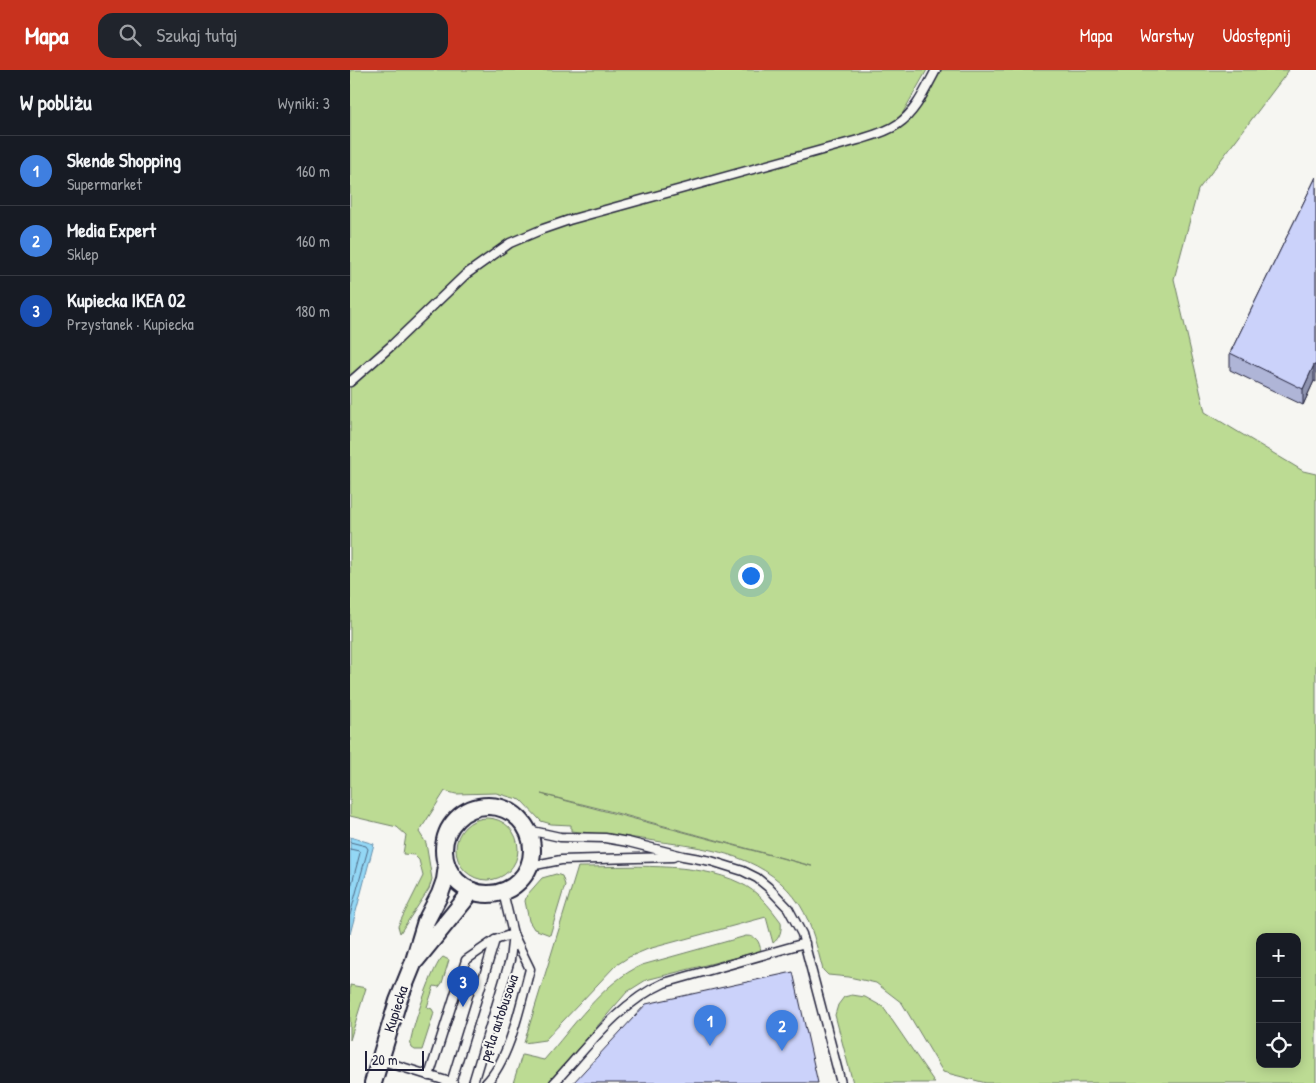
<!DOCTYPE html>
<html lang="pl">
<meta charset="utf-8">
<style>
:root{--surface:#171b24;--page:#20242c;--text:#f1f3f6;--muted:#9ea1a6;--line:#363941;--accent:#c8321e}
body{margin:0;font-family:"Patrick Hand",sans-serif;background:var(--page);color:var(--text)}
.controls{position:absolute;right:15px;bottom:15px;display:grid;overflow:hidden;border-radius:10px;box-shadow:0 2px 12px #0003}
.controls button{width:45px;height:45px;display:grid;place-items:center;padding:0;border:0;border-bottom:1px solid var(--line);background:var(--surface);color:var(--text);font:25px sans-serif}
.scale{position:absolute;left:15px;bottom:12px;width:59px;box-sizing:border-box;padding-left:5px;border:2px solid #22223b;border-top:0;font-size:14px;line-height:18px;white-space:nowrap;color:#22223b;-webkit-text-stroke:4px #f6f6f2;paint-order:stroke}
.you{position:absolute;left:400px;top:505px;width:18px;height:18px;margin:-12px;border:4px solid #fff;border-radius:50%;background:#1a73e8;box-shadow:0 0 0 8px #1a73e833}
.badge{display:grid;place-items:center;width:32px;height:32px;border-radius:50%;background:var(--accent);color:#fff;font-size:16px;font-weight:700}
.pin{position:absolute;translate:-50% -41px;filter:drop-shadow(0 1px 2px #0008)}
.pin::after{content:'';position:absolute;top:26px;width:18px;height:15px;background:inherit;clip-path:polygon(0 0,100% 0,50% 100%)}
.list{margin:0;padding:0;list-style:none}
h2{display:flex;justify-content:space-between;align-items:center;height:65px;margin:0;padding:0 20px;font-size:21px}
h2 small{font-size:16px;font-weight:400;color:var(--muted)}
.list li{display:grid;grid-template-columns:32px 1fr auto;gap:15px;align-items:center;box-sizing:border-box;height:70px;padding:0 20px;border-top:1px solid var(--line)}
.list b{display:block;font-size:19px;white-space:nowrap}
.list p{margin:0;font-size:16px;white-space:nowrap;color:var(--muted)}
.list em{font-size:16px;font-style:normal;color:var(--muted)}
.icon{flex:none;width:28px;height:28px;fill:none;stroke:currentColor;stroke-width:2;stroke-linecap:round;stroke-linejoin:round}
.map{position:relative;flex:none;width:966px;height:1013px;overflow:hidden}
header{display:flex;align-items:center;gap:30px;box-sizing:border-box;height:70px;padding:0 25px;background:var(--accent);color:#fff}
header strong{font-size:24px}
nav{display:flex;gap:28px;margin-inline-start:auto;font-size:18px}
.search{width:350px;height:45px;background:var(--page);display:flex;align-items:center;gap:12px;box-sizing:border-box;padding:0 18px;border-radius:15px;color:var(--muted);font-size:19px}
main{display:flex}
aside{flex:1;background:var(--surface)}
.map>svg:first-child{display:block}
.green{fill:#bcdb93;stroke:#6f7e67;fill-rule:evenodd}
.water{fill:#93d7f5;stroke:#668fab}
.lines{fill:none;stroke-linecap:round;stroke-linejoin:round}
.shore{stroke:#4f6a85;stroke-width:1}
.lane-casing{stroke:#22223b;stroke-width:11}
.street-casing{stroke:#22223b;stroke-width:20}
.lane{stroke:#f6f6f2;stroke-width:8}
.street{stroke:#f6f6f2;stroke-width:16}
.wall{fill:#afb5d7;stroke:#22223b}
.shaded-wall{fill:#8e93af;stroke:#22223b}
.building{fill:#cbd2fa;stroke:#22223b}
.labels{text-anchor:middle;stroke-width:4;stroke-linejoin:round;paint-order:stroke}
.street-label{font-size:15px;fill:#22223b;stroke:#f6f6f2}
</style>
<header>
<strong>Mapa</strong>
<div class="search"><svg class="icon" aria-label="search" viewBox="0 0 24 24"><circle cx="10" cy="10" r="6"/><path d="M15 15l6 6"/></svg>Szukaj tutaj</div>
<nav><a>Mapa</a><a>Warstwy</a><a>Udostępnij</a></nav>
</header>
<main>
<aside>
<h2>W pobliżu<small>Wyniki: 3</small></h2>
<ul class="list">
<li><span class="badge" style="background:#3f7fe0">1</span><div><b>Skende Shopping</b><p>Supermarket</p></div><em>160 m</em></li>
<li><span class="badge" style="background:#3f7fe0">2</span><div><b>Media Expert</b><p>Sklep</p></div><em>160 m</em></li>
<li><span class="badge" style="background:#1a4fb4">3</span><div><b>Kupiecka IKEA 02</b><p>Przystanek · Kupiecka</p></div><em>180 m</em></li>
</ul>
</aside>
<div class="map">
<svg width="966" height="1013" viewBox="0 0 966 1013">
<rect width="100%" height="100%" fill="#f6f6f2"/>
<filter id="ink" filterUnits="userSpaceOnUse"><feTurbulence type="fractalNoise" baseFrequency=".02" numOctaves="2"/><feDisplacementMap in="SourceGraphic" scale="10" xChannelSelector="R" yChannelSelector="G"/><feConvolveMatrix kernelMatrix="1 2 1 2 8 2 1 2 1" color-interpolation-filters="sRGB"/></filter>
<g filter="url(#ink)">
<g class="green">
<path d="M0,0H577L551,46L589,0H939L848,120L824,209L855,342L953,401L966,404V1013H636L593,1002L552,933L526,913L499,907L478,905L473,900C467,878 462,854 450,835C418,787 365,779 312,772C282,767 252,764 221,761V755L201,754L191,751L171,730L146,723L106,724L95,721L69,762L76,773L82,809L79,819L50,863L48,856L73,806L69,790L64,785L53,784L56,765L47,757L0,746ZM191,724L248,738L462,796H461ZM910,867H947V994H910Z"/>
<circle cx="137" cy="779" r="31"/>
<path d="M228,797C276,797 346,791 390,813C408,821 419,836 431,852C432,860 430,868 423,873L416,847L298,879L279,887L265,896L195,970L174,973Z"/>
<polygon points="206,804 212,806 215,815 200,865 184,859 179,851 175,831 177,825 192,808"/>
<path d="M396,866C407,866 409,871 411,881L296,910L277,922L198,1013H163L172,985L194,990C222,958 253,912 292,895Z"/>
<path d="M93,887L99,890L92,913L89,917L84,916L77,937L82,939L84,943L73,977L72,980H65L62,978C61,974 60,974 61,970C62,958 84,892 93,887Z"/>
<polygon points="0,915 16,918 0,970"/>
<polygon points="502,925 515,927 533,937 585,1013 503,1013 485,945 488,935 494,927"/>
</g>
<polygon class="water" points="0,767 24,774 0,864"/>
<g class="lines">
<g class="shore">
<polyline points="0,772 16,776 18,779 0,845"/>
<polyline points="0,779 9,781 10,783 0,821"/>
</g>
<defs>
<g id="lane">
<path d="M0,312L41,276L115,205L160,173L193,159L219,150L508,70C521,66 537,62 548,54C566,42 576,18 586,0"/>
<polyline points="178,760 210,767 255,768 278,772 333,786 361,791 393,801 407,808 418,817 438,838 452,864 491,1013"/>
<polyline points="180,796 211,790 323,787"/>
<polyline points="30,990 103,1013"/>
<polyline points="79,1006 116,890 145,870 163,864"/>
<polyline points="101,1013 145,870"/>
<polyline points="123,1013 160,890 163,864 153,822"/>
<path d="M136,1013C160,989 171,932 180,899L163,864"/>
<path d="M204,1013C237,977 269,933 314,913L455,873"/>
</g>
<g id="street">
<circle cx="138" cy="780" r="44"/>
<polyline points="66,890 122,821"/>
<polyline points="23,1013 48,931 63,894 76,851 90,824 95,810 97,796"/>
</g>
</defs>
<use href="#lane" class="lane-casing"/>
<use href="#street" class="street-casing"/>
<use href="#lane" class="lane"/>
<use href="#street" class="street"/>
</g>
<polygon class="wall" points="966,107 966,312 964,311 953,335 880,300 880,283"/>
<polygon class="shaded-wall" points="964,295 964,311 953,335 953,319"/>
<g class="building">
<polygon points="966,107 966,295 964,295 953,319 880,283"/>
<polygon points="443,902 468,1013 223,1013 296,934"/>
</g>
</g>
<g class="labels">
<g class="street-label">
<text transform="translate(46 939) rotate(-72)" y="5">Kupiecka</text>
<text transform="translate(149 948) rotate(-71)" y="5">pętla autobusowa</text>
</g>
</g>
</svg>
<div class="controls">
<button>+</button>
<button>−</button>
<button><svg class="icon" aria-label="locate" viewBox="0 0 24 24"><circle cx="12" cy="12" r="6"/><path d="M12 2v4M12 18v4M2 12h4M18 12h4"/></svg></button>
</div>
<div class="scale">20 m</div>
<div class="you"></div>
<div class="pin badge" style="left:360px;top:976px;background:#3f7fe0">1</div>
<div class="pin badge" style="left:432px;top:981px;background:#3f7fe0">2</div>
<div class="pin badge" style="left:113px;top:937px;background:#1a4fb4">3</div>
</div>
</main>
